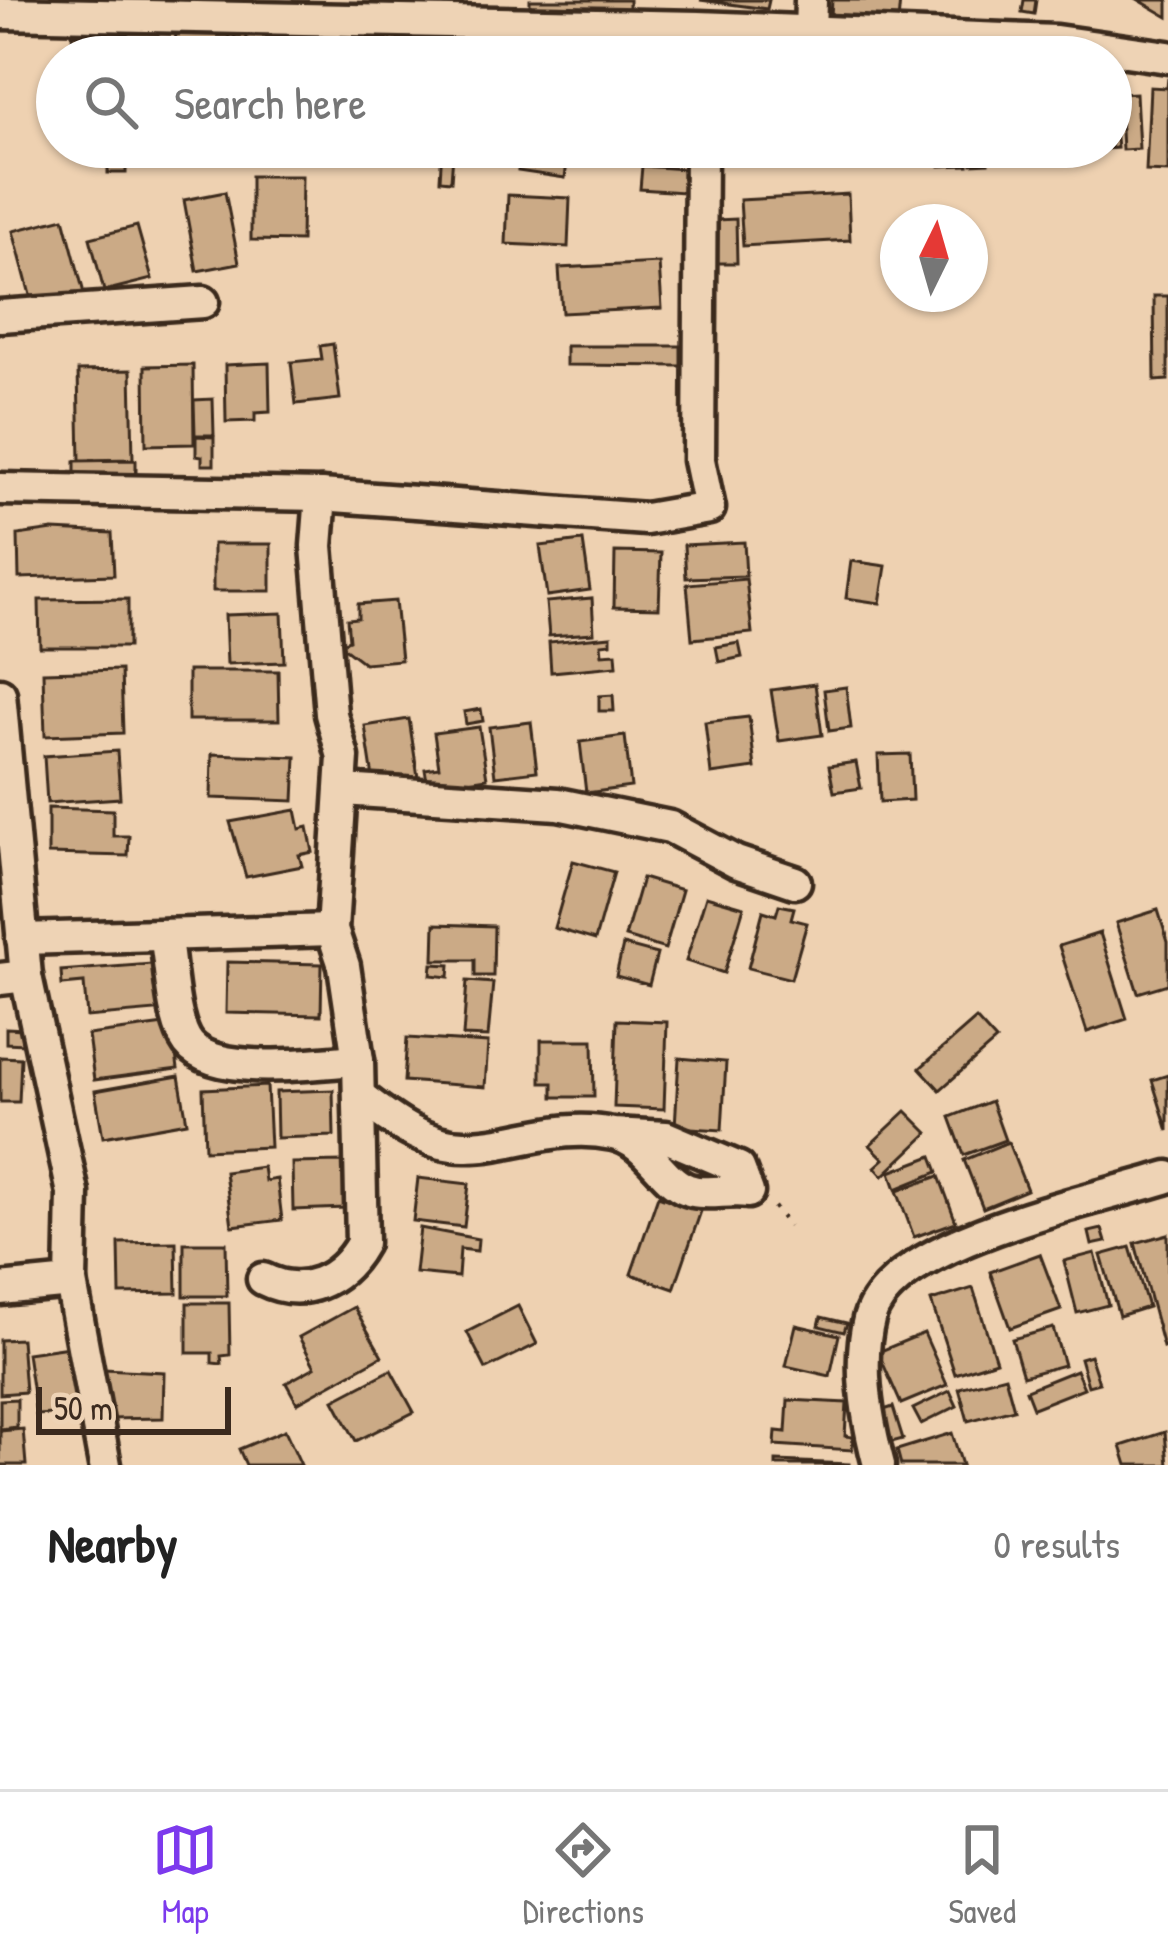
<!DOCTYPE html>
<style>
:root{--surface:#fff;--page:#f6f6f6;--text:#222;--muted:#767676;--line:#e0e0e0;--accent:#7c3aed}
body{margin:0;font-family:"Patrick Hand",sans-serif;background:var(--page);color:var(--text)}
.compass{position:absolute;left:880px;top:204px;width:108px;height:108px;border-radius:50%;background:var(--surface);box-shadow:0 3px 9px #0004;rotate:5deg}
.scale{position:absolute;left:36px;bottom:30px;width:195px;box-sizing:border-box;padding-left:12px;border:6px solid #3b2a1e;border-top:0;font-size:33px;line-height:42px;white-space:nowrap;color:#3b2a1e;-webkit-text-stroke:9px #eed3b5;paint-order:stroke}
.list{margin:0;padding:0;list-style:none}
h2{display:flex;justify-content:space-between;align-items:center;height:156px;margin:0;padding:0 48px;font-size:51px}
h2 small{font-size:39px;font-weight:400;color:var(--muted)}
.icon{flex:none;width:66px;height:66px;fill:none;stroke:currentColor;stroke-width:2;stroke-linecap:round;stroke-linejoin:round}
.map{position:relative;flex:none;width:1168px;height:1465px;overflow:hidden}
.search{position:absolute;background:var(--surface);box-shadow:0 3px 9px #0004;left:36px;right:36px;top:36px;height:132px;display:flex;align-items:center;gap:30px;box-sizing:border-box;padding:0 42px;border-radius:66px;color:var(--muted);font-size:45px}
.sheet{height:324px;background:var(--surface)}
nav{display:flex;justify-content:space-around;align-items:center;box-sizing:border-box;height:168px;border-top:3px solid var(--line);background:var(--surface);font-size:33px;color:var(--muted)}
nav a{display:grid;justify-items:center;gap:6px}
nav .on{color:var(--accent)}
.map>svg:first-child{display:block}
.building{fill:#cbaa86;stroke:#3b2a1e;stroke-width:3}
.lines{fill:none;stroke-linecap:round;stroke-linejoin:round}
.minor-casing{stroke:#3b2a1e;stroke-width:39}
.path{stroke:#3b2a1e;stroke-width:4.5;stroke-dasharray:3 9;stroke-linecap:butt}
.minor{stroke:#eed3b5;stroke-width:30}
</style>
<div class="map">
<svg width="1168" height="1465" viewBox="0 0 1168 1465">
<rect width="100%" height="100%" fill="#eed1b1"/>
<filter id="ink" filterUnits="userSpaceOnUse"><feTurbulence type="fractalNoise" baseFrequency=".00833" numOctaves="2"/><feDisplacementMap in="SourceGraphic" scale="24" xChannelSelector="R" yChannelSelector="G"/><feConvolveMatrix kernelMatrix="1 2 1 2 8 2 1 2 1" color-interpolation-filters="sRGB"/></filter>
<g filter="url(#ink)">
<g class="building">
<polygon points="384,0 410,0 410,7 385,7"/>
<polygon points="530,0 629,0 629,15 530,13"/>
<polygon points="700,0 769,0 767,9"/>
<polygon points="832,0 900,0 898,22 831,16"/>
<polygon points="1024,0 1036,0 1034,14 1022,12"/>
<polygon points="1139,0 1168,0 1168,17"/>
<polygon points="176,28 229,30 228,55 175,52"/>
<polygon points="246,31 248,49 236,50 234,32"/>
<polygon points="461,33 505,40 502,57 458,51"/>
<polygon points="85,34 87,57 74,57 72,35"/>
<rect x="711" y="43" width="13" height="14"/>
<polygon points="673,45 675,57 638,57 637,48"/>
<polygon points="286,48 288,57 241,56"/>
<polygon points="1168,78 1168,172 1146,171 1150,87 1167,88"/>
<polygon points="1111,89 1117,148 1075,151 1111,147"/>
<polygon points="1136,93 1139,149 1122,150 1119,94"/>
<polygon points="179,147 239,147 240,161 179,164"/>
<polygon points="337,147 366,147 365,157 337,155"/>
<polygon points="384,147 434,147 432,157 383,152"/>
<polygon points="442,147 460,147 460,155 453,154 451,181 440,180"/>
<polygon points="521,147 569,147 565,178 518,171"/>
<polygon points="628,147 679,147 680,155 629,160"/>
<polygon points="939,147 967,147 968,165 940,166"/>
<polygon points="971,147 987,147 988,163 972,164"/>
<rect x="1004" y="147" width="46" height="6"/>
<rect x="108" y="160" width="18" height="13"/>
<polygon points="642,166 685,169 683,192 640,189"/>
<polygon points="251,176 302,176 301,241 251,240"/>
<polygon points="225,192 239,263 197,271 184,200"/>
<polygon points="848,194 850,240 743,246 740,200"/>
<polygon points="508,195 570,198 568,247 506,244"/>
<polygon points="64,218 85,297 34,310 13,231"/>
<polygon points="736,219 737,263 717,263 717,220"/>
<polygon points="137,226 152,279 104,291 90,238"/>
<polygon points="659,263 662,308 562,313 559,268"/>
<polygon points="1154,296 1168,296 1168,380 1155,381"/>
<polygon points="333,344 340,399 296,404 291,362 322,359 320,346"/>
<polygon points="566,346 681,346 681,366 566,365"/>
<polygon points="269,363 270,412 255,413 255,421 226,422 225,365"/>
<polygon points="193,365 194,444 146,445 145,366"/>
<polygon points="131,370 133,459 80,460 78,371"/>
<polygon points="213,399 214,435 195,435 194,400"/>
<polygon points="196,436 214,437 214,465 202,465 202,456 196,455"/>
<polygon points="136,460 136,489 75,489 75,461"/>
<polygon points="53,530 112,533 114,575 19,578 18,535"/>
<polygon points="583,541 590,590 547,596 540,546"/>
<polygon points="744,542 746,576 686,578 684,545"/>
<rect x="213" y="544" width="58" height="47"/>
<polygon points="615,552 661,553 659,608 614,607"/>
<polygon points="851,561 886,566 880,603 846,598"/>
<polygon points="746,579 752,633 692,639 687,584"/>
<polygon points="592,598 594,633 549,636 546,602"/>
<polygon points="128,599 128,647 40,647 39,600"/>
<polygon points="395,601 401,660 364,663 339,644 349,640 347,619 358,618 358,604"/>
<polygon points="282,613 284,662 227,664 225,615"/>
<polygon points="611,636 611,643 601,644 602,654 616,653 617,666 551,672 549,642"/>
<polygon points="739,643 742,657 719,662 716,647"/>
<polygon points="121,670 123,733 45,736 43,672"/>
<polygon points="188,671 278,671 279,720 188,720"/>
<polygon points="815,684 822,735 779,741 771,690"/>
<polygon points="846,687 851,728 829,731 824,690"/>
<polygon points="613,695 614,711 599,711 599,696"/>
<polygon points="481,709 483,721 466,724 464,712"/>
<polygon points="749,717 755,768 711,774 705,722"/>
<polygon points="409,719 419,784 375,791 365,726"/>
<polygon points="531,722 537,771 495,776 489,727"/>
<polygon points="479,727 487,778 428,787 425,769 439,767 434,733"/>
<polygon points="625,736 631,787 586,793 580,742"/>
<polygon points="117,751 120,798 47,803 44,756"/>
<polygon points="212,754 296,757 294,801 211,798"/>
<polygon points="910,754 912,800 880,802 878,755"/>
<polygon points="856,762 861,788 834,792 829,766"/>
<polygon points="48,808 113,810 113,836 129,836 128,856 48,854"/>
<polygon points="296,810 300,829 308,827 313,852 299,855 302,866 246,877 230,822"/>
<polygon points="573,861 614,872 595,940 554,928"/>
<polygon points="642,878 682,890 665,949 625,937"/>
<polygon points="706,896 744,907 724,973 686,961"/>
<polygon points="779,905 794,908 791,919 807,923 791,979 748,968 763,911 776,915"/>
<polygon points="1158,910 1168,942 1168,984 1138,993 1116,923"/>
<polygon points="435,924 494,926 493,976 475,976 475,960 434,960"/>
<polygon points="1100,933 1127,1019 1087,1032 1059,946"/>
<polygon points="623,945 657,954 649,985 616,976"/>
<polygon points="227,962 322,964 321,1015 226,1013"/>
<polygon points="164,963 168,1010 87,1017 84,983 62,985 61,971"/>
<polygon points="432,964 450,965 449,977 431,975"/>
<polygon points="467,981 493,983 488,1037 463,1036"/>
<polygon points="976,1019 996,1041 940,1090 920,1068"/>
<polygon points="617,1020 667,1022 664,1109 614,1107"/>
<polygon points="172,1024 178,1069 94,1080 88,1035"/>
<polygon points="6,1028 24,1029 24,1044 6,1043"/>
<polygon points="407,1038 488,1043 485,1087 404,1081"/>
<polygon points="541,1040 593,1040 594,1097 553,1097 553,1083 541,1083"/>
<polygon points="0,1057 21,1058 19,1102 0,1102"/>
<polygon points="679,1058 726,1062 722,1130 675,1127"/>
<polygon points="1168,1075 1168,1131 1152,1080"/>
<polygon points="179,1076 187,1122 103,1137 95,1091"/>
<polygon points="267,1086 270,1147 205,1150 203,1089"/>
<polygon points="333,1090 334,1136 277,1138 276,1092"/>
<polygon points="991,1101 1005,1140 964,1155 950,1117"/>
<polygon points="906,1111 928,1133 883,1176 875,1167 884,1159 870,1145"/>
<polygon points="1008,1142 1027,1190 983,1208 964,1160"/>
<polygon points="932,1156 938,1172 896,1189 890,1172"/>
<polygon points="343,1162 344,1175 356,1175 357,1193 345,1193 346,1208 293,1210 292,1163"/>
<polygon points="263,1167 265,1181 277,1179 282,1220 232,1226 225,1172"/>
<polygon points="939,1176 956,1222 914,1237 897,1191"/>
<polygon points="418,1178 469,1184 464,1227 413,1221"/>
<polygon points="658,1196 701,1211 674,1289 631,1274"/>
<polygon points="420,1228 478,1239 477,1251 460,1249 458,1277 415,1273"/>
<polygon points="1102,1229 1106,1242 1092,1245 1089,1232"/>
<polygon points="1168,1234 1168,1345 1163,1347 1135,1243"/>
<polygon points="176,1242 177,1293 120,1294 119,1243"/>
<polygon points="184,1243 226,1243 227,1296 184,1296"/>
<polygon points="1130,1247 1148,1307 1119,1316 1101,1255"/>
<polygon points="1095,1253 1108,1305 1077,1313 1064,1261"/>
<polygon points="1040,1254 1061,1310 1010,1328 990,1272"/>
<polygon points="973,1288 996,1361 955,1374 931,1301"/>
<polygon points="187,1303 229,1303 230,1355 221,1356 222,1364 212,1363 212,1353 187,1353"/>
<polygon points="518,1306 537,1344 486,1369 467,1332"/>
<polygon points="354,1307 382,1356 297,1403 286,1383 315,1367 299,1337"/>
<polygon points="821,1317 847,1323 844,1332 819,1326"/>
<polygon points="796,1325 839,1335 830,1376 786,1366"/>
<polygon points="1053,1328 1064,1365 1023,1376 1012,1339"/>
<polygon points="924,1333 947,1385 901,1404 878,1352"/>
<polygon points="21,1339 25,1392 0,1394 0,1340"/>
<polygon points="76,1346 87,1412 36,1415 27,1353"/>
<polygon points="1090,1355 1099,1383 1088,1386 1080,1358"/>
<polygon points="103,1369 164,1372 163,1418 107,1419"/>
<polygon points="391,1370 414,1412 356,1441 334,1400"/>
<polygon points="1076,1370 1084,1388 1033,1408 1026,1390"/>
<polygon points="1005,1376 1014,1409 968,1421 959,1388"/>
<polygon points="950,1391 957,1406 921,1424 913,1409"/>
<polygon points="17,1399 17,1427 0,1429 0,1400"/>
<polygon points="788,1400 847,1403 845,1436 853,1437 852,1450 775,1445 776,1431 786,1432"/>
<polygon points="893,1407 903,1439 888,1443 878,1412"/>
<polygon points="23,1429 26,1465 0,1465 0,1431"/>
<polygon points="285,1430 301,1465 246,1465 239,1449"/>
<polygon points="1165,1432 1168,1465 1127,1465 1121,1446"/>
<polygon points="952,1433 962,1465 901,1465 897,1450"/>
<polygon points="776,1461 849,1464 849,1465 776,1465"/>
</g>
<g class="lines">
<defs>
<g id="minor">
<polyline points="0,13 699,27 1056,41 1168,57"/>
<polyline points="810,33 811,0"/>
<polyline points="0,316 203,302"/>
<polyline points="0,489 321,495 646,519 709,508 699,460 701,147"/>
<polyline points="0,694 26,976 0,979"/>
<polyline points="343,790 558,804 670,827 736,862 795,882"/>
<path d="M165,935C171,965 171,1011 185,1038C206,1080 318,1062 358,1060"/>
<polyline points="22,939 332,930"/>
<polyline points="26,976 73,1193 71,1282 105,1465"/>
<path d="M361,1097C391,1120 426,1147 467,1146C516,1146 558,1122 613,1134C651,1142 662,1185 693,1191C710,1195 730,1189 748,1192L739,1168L666,1137L613,1134"/>
<path d="M263,1279C303,1299 341,1281 362,1243L358,1060L344,966L332,930L343,757L331,714L317,546L321,495"/>
<polyline points="0,1289 71,1282"/>
<path d="M879,1465C867,1420 857,1365 869,1319C891,1240 1096,1200 1168,1177"/>
</g>
</defs>
<use href="#minor" class="minor-casing"/>
<polyline class="path" points="774,1207 789,1226"/>
<use href="#minor" class="minor"/>
</g>
</g>
</svg>
<svg class="compass" viewBox="-18 -18 36 36"><path d="M0-13l5 13h-10z" fill="#e53935"/><path d="M0 13l5-13h-10z" fill="#767676"/></svg>
<div class="scale">50 m</div>
<div class="search"><svg class="icon" aria-label="search" viewBox="0 0 24 24"><circle cx="10" cy="10" r="6"/><path d="M15 15l6 6"/></svg>Search here</div>
</div>
<section class="sheet">
<h2>Nearby<small>0 results</small></h2>
<ul class="list">
</ul>
</section>
<nav>
<a class="on"><svg class="icon" aria-label="map" viewBox="0 0 24 24"><path d="M3 6l6-2 6 2 6-2v14l-6 2-6-2-6 2zM9 4v14M15 6v14"/></svg>Map</a>
<a><svg class="icon" aria-label="directions" viewBox="0 0 24 24"><path d="M12 3l9 9-9 9-9-9zM9 14v-3h6M13 9l2 2-2 2"/></svg>Directions</a>
<a><svg class="icon" aria-label="saved" viewBox="0 0 24 24"><path d="M7 4h10v16l-5-4-5 4z"/></svg>Saved</a>
</nav>
